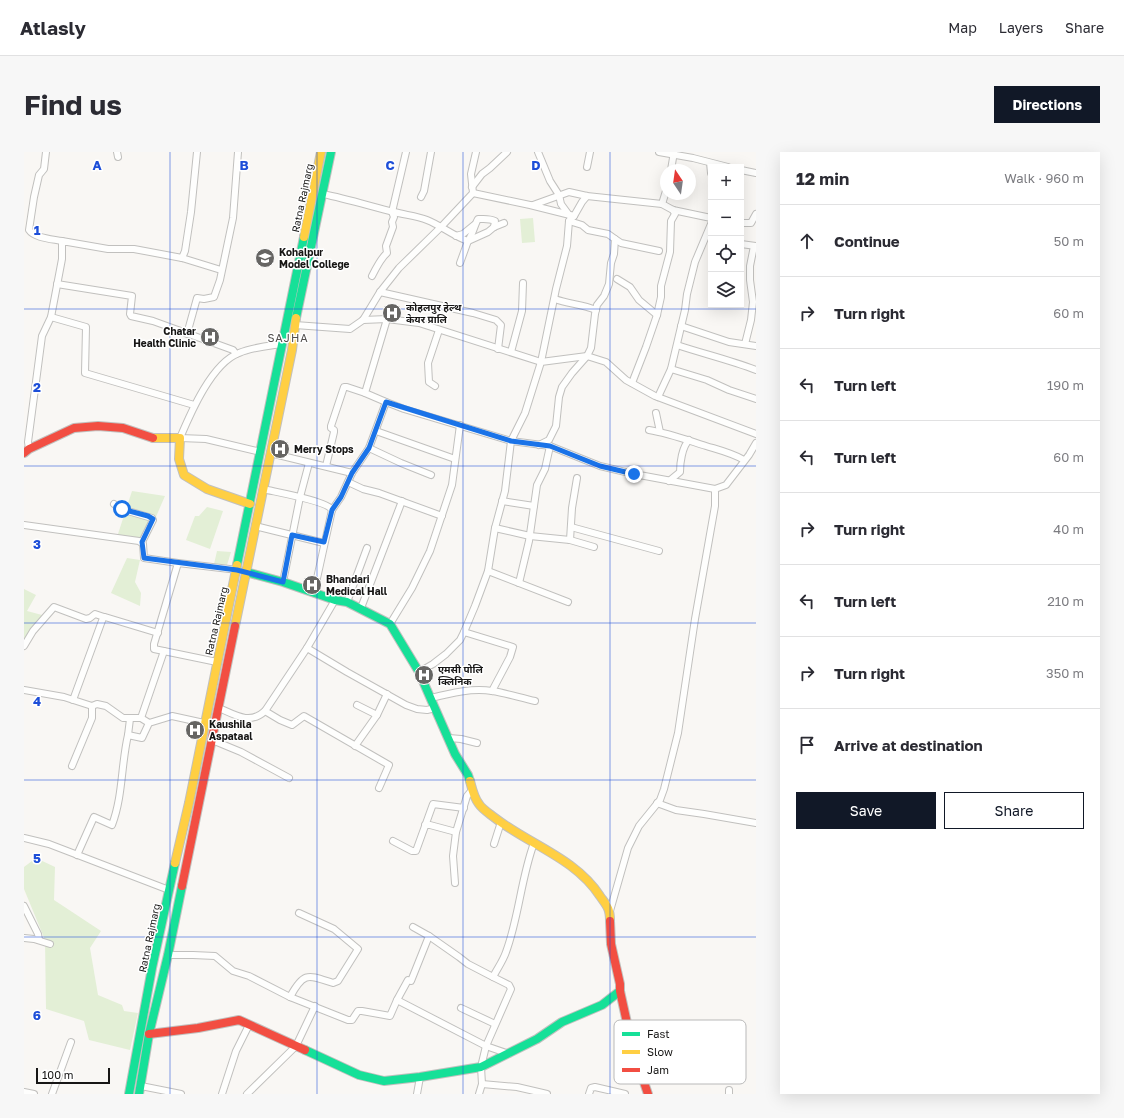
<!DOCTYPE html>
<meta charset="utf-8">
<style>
:root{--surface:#fff;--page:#f7f7f7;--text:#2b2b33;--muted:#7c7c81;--line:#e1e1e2;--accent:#111827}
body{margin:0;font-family:"Golos Text","Noto Sans Devanagari",sans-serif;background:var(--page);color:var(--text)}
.controls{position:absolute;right:12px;top:12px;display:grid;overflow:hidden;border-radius:0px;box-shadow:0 4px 16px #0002}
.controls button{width:36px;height:36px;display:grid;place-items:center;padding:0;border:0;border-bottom:1px solid var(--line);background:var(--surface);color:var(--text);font:20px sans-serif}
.compass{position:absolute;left:636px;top:12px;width:36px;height:36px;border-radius:50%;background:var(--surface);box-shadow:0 4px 16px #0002;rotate:347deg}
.scale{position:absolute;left:12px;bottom:10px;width:74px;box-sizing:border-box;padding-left:4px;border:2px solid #171615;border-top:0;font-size:11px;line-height:14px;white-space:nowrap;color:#171615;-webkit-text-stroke:3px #fff;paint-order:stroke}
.stop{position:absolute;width:12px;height:12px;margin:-9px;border:3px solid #1a73e8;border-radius:50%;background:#fff}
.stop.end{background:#1a73e8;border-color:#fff;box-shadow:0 1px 4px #0008}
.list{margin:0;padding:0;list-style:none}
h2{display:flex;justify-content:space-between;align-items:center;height:52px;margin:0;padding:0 16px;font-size:17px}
h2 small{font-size:13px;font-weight:400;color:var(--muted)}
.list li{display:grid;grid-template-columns:26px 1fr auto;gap:12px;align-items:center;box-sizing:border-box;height:72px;padding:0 16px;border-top:1px solid var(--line)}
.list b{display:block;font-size:15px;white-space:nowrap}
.list em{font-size:13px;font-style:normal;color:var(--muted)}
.actions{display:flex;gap:8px;padding:12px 16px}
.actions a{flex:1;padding:9px 0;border:1px solid var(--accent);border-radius:0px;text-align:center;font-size:14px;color:var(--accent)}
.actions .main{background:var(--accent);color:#fff}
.icon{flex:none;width:22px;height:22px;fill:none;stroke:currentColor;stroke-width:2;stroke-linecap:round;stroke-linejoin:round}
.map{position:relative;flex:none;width:732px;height:942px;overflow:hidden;border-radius:0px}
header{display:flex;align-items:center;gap:24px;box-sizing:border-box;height:56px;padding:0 20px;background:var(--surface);border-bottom:1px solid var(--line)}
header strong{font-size:19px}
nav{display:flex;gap:22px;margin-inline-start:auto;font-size:14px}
.intro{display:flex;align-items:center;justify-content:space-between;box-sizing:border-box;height:96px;padding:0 24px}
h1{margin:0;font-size:28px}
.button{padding:10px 18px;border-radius:0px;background:var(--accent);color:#fff;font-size:14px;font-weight:700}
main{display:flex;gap:24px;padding:0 24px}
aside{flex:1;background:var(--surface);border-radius:0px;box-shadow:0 4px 16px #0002}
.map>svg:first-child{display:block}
.green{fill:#e3efd6}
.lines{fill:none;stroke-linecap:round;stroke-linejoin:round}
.street-casing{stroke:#c1c0be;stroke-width:8}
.fast-casing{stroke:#c1c0be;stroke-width:10}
.slow-casing{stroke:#c1c0be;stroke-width:10}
.jam-casing{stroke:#c1c0be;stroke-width:10}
.street{stroke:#fefefd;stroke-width:6}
.fast{stroke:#16e098;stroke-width:8}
.slow{stroke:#ffcf43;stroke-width:8}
.jam{stroke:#f24e42;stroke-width:8}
.route{stroke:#1a73e8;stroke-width:5}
.grid{fill:none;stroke:#1d4ed8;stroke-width:1;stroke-opacity:0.55}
.labels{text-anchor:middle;stroke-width:3;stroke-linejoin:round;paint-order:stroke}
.street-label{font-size:10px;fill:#171615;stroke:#fff}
.poi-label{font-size:10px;font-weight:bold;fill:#171615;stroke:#fff;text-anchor:start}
.neighbourhood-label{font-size:11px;letter-spacing:1px;fill:#514e4c;stroke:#fff}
.key{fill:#fff;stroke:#b9b9b9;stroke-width:1}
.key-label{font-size:11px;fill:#171615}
.grid-label{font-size:13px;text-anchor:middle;font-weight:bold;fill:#1d4ed8;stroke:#fff;stroke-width:3;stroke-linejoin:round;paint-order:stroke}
</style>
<header>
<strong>Atlasly</strong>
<nav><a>Map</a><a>Layers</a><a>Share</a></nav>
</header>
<div class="intro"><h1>Find us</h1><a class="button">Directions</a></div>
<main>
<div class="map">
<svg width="732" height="942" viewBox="0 0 732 942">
<rect width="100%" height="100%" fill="#f9f7f4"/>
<g class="green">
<polygon points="509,66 511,90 498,91 496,67"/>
<polygon points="108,339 141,344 121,390 93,385"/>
<polygon points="183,355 199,359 186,397 162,388 171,364 175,364"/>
<polygon points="193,399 207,400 203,413 190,412"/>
<polygon points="103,406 116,408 111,430 117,441 116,454 87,441"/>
<polygon points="0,437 12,443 3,459 18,463 0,488"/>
<polygon points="12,706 31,715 30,748 77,779 66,796 74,843 98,853 100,859 114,861 106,898 65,888 60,869 22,857 21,788 0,737 0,715"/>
</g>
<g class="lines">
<defs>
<g id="street">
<path d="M22,0L20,17L15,23L10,45L5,78C10,86 28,87 38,89"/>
<polyline points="93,0 94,5"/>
<polyline points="514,0 526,29 535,43 537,52 545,63"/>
<polyline points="635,0 669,6 704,15"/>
<polyline points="686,11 687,21"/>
<polyline points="563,15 566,0"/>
<polyline points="647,18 650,0"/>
<polyline points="717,18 732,21"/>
<polyline points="448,35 458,22 466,16 483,0"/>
<path d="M299,42C323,47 346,54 370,60C381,63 393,64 403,68C418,74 429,84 444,89L436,111"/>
<polyline points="397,45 400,39 407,0"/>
<polyline points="638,52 649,58 687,66"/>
<polyline points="509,53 545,40 563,44 638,52 642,39"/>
<polyline points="550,64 558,50 563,44"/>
<polyline points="717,71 727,71 732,62"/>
<polyline points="432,84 439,82 450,73"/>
<polyline points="591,87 597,91 635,99"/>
<path d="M444,89C449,82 450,74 454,67C460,67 465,66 471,69L470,75"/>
<polyline points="444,89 464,80 470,75 480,71"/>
<polyline points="717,92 732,94"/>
<polyline points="158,106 161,99 167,60 173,0"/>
<path d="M348,124C352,116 357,106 363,101L362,94L369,75L368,70L370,65L368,60L382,0"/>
<polyline points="593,127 606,135 615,148 633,163"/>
<polyline points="33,132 108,144 106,162 107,164 129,169 209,198 212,202"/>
<polyline points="356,140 449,161 472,168 477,173 474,197"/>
<path d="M531,147C544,152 558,152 572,158"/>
<polyline points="27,165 62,175 61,221 170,253"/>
<polyline points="363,167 341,241 362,250 380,257 487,289 526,294 576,314 610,322 691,337"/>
<polyline points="339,168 363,167 395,171 517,210 532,137 543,94 545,69 550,64 506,53 449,41"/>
<polyline points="271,173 326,177 339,168 356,140 375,116 417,75 449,41 447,22 452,0"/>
<polyline points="657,174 705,190 732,194"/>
<polyline points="163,182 173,146 180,147 190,145 196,128 209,66 214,0"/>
<polyline points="721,192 727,168 729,150 726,128 726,114 730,94"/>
<path d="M653,193C680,202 706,208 732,218"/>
<polyline points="487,200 498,159 499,131"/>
<polyline points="647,217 683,228 705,238 732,247"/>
<polyline points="608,231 622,195 633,163 637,145 637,134 646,100 647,69 651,62 649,58"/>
<polyline points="411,234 405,230 404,211 415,178"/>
<polyline points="634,245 647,217 661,158 663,142 671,110 687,72"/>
<polyline points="632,261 636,280"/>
<path d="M625,278C644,281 663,288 682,294C695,298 708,301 720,308"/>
<polyline points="352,279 431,307"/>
<polyline points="515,293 525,288 532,274 535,245 538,235 548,221 563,204 567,196 571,162 573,153 580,144 585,132 587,111 590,102 591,87 584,82 564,78 558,73 545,69"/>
<polyline points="345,296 377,311 407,323"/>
<polyline points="5,297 4,290 18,184 27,165 38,107 38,89 84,97 110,97 158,106 197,118"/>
<path d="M237,300L182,287L156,286C167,260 188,211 215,201C229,195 244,194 258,192"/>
<polyline points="246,301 328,321"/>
<polyline points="302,314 310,280 310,278 307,276 307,274 320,235 323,235 341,241"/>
<path d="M645,329L656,320C656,311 658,295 665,288"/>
<polyline points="324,330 339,337 355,341 418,364"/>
<path d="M239,337C251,340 304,349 308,358"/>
<polyline points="478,349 510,354"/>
<polyline points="90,352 97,357 128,366 129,368 118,390"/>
<polyline points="0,373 115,389 119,392 120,406 154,411"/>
<polyline points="231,374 300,391"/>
<polyline points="547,375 635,399"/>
<polyline points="471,376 506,384 546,388 570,395"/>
<polyline points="546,388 548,356 553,326"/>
<polyline points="464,419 544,450"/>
<polyline points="259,430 276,345 285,311"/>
<polyline points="495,431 505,389 513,333 521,317 526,294"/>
<polyline points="290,440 308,358 317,345 328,321 345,296 362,250"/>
<polyline points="311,448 283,496 241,559 256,568 268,573 280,564 365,613 355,636"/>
<polyline points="323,450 343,396"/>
<polyline points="337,456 378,349"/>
<polyline points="366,472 388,436 406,399 428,333 436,273"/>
<polyline points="440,480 489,495 486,505 468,539"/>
<polyline points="0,494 9,479 30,455 62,467 66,466 71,462 80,465"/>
<polyline points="283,496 323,520 382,553 393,557 403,558 411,556"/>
<polyline points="193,510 130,497 130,492 154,411 214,418"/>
<polyline points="395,520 409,512 422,502 436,488 440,480 451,454 464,419 471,376 481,339 487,289 501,261 517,210 563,204 582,210 602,228 631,244 732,282"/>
<polyline points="0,538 40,545 68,554 73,552 82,554 99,566 117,566 125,571"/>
<path d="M407,546C427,541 448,536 468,539C482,541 497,546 511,549"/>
<polyline points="49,548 79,466 81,465 134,481"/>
<polyline points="333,553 353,563"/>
<path d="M195,556C211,563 226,573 241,559"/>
<polyline points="117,566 140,499"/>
<polyline points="104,583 106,567"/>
<polyline points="425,586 437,587 453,591"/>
<polyline points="188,588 217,600 265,626"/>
<polyline points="331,594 353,563 363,542"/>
<polyline points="48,614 68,566 68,554"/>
<polyline points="633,651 652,658 680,662 732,671"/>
<polyline points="401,673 406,673 432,680"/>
<polyline points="0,686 25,692 145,738"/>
<polyline points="369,689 388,699 392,699 409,652 440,656"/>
<polyline points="470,692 477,670"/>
<path d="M53,703L70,665L88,673C99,644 97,613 104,583L118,586L125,571L148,564L180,571"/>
<polyline points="431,731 429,704 432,680 443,644 448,638"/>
<polyline points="0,754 14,782 15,788"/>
<polyline points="586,759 604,696 615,674 636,648 640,637 654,581 671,467 691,354 691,337 702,333 725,303 732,291"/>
<polyline points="405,784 435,805 444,812 469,825"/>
<polyline points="0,786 10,787 26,792"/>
<polyline points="144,803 169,803 191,804 209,819 225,824 266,845 324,868 328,868 334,859 338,859 366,864 373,848 462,894 485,902"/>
<path d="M266,845C280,819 284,823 309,831L314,829L334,797L310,777L275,761"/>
<polyline points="373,848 384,828 387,829 405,784 389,775"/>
<polyline points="437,856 471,872"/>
<polyline points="458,932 493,935 523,942"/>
<polyline points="117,934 157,942"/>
<polyline points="0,940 10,942"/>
<polyline points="28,942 47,890"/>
<polyline points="198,942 212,899 225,873"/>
<polyline points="223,942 272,894 291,854"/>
<polyline points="393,942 396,925"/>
<path d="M455,942L458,932L457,915L462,894L487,837L485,833L469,825C473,817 479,809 482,800C495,765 497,726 510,691"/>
<polyline points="565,942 567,936 571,935 601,942"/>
<polyline points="705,942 705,938"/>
</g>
<g id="fast">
<polyline points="272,166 307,0"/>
<polyline points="213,413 280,85"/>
<polyline points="222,420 259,430 311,448 323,450 366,472 395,520 431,602 444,623 446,629"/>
<polyline points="281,898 335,923 360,929 396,925 457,915 513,887 538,870 578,853 596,839"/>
<polyline points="105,942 128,816 151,711"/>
<polyline points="115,942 125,882 144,803 158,734"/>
</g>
<g id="slow">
<polyline points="280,85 297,0"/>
<polyline points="129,286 156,286 155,307 160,323 183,337 226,352"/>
<polyline points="211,474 268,198 272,166"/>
<path d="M446,629C448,637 450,646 455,652C458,657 466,662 471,666C506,693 551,706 576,744C583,754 586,756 586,769"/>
<polyline points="151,711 165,651 213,413"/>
</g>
<g id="jam">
<polyline points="0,301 5,297 50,276 74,274 99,276 129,286"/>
<polyline points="158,734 211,474"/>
<polyline points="586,769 587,792 596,832 596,839 609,898 624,942"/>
<polyline points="125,882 174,876 215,868 281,898"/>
</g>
</defs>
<use href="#street" class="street-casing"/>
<use href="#fast" class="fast-casing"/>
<use href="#slow" class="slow-casing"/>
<use href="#jam" class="jam-casing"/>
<use href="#street" class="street"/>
<use href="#fast" class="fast"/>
<use href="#slow" class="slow"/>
<use href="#jam" class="jam"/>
</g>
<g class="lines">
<polyline class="route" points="98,357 124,364 129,367 118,390 120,406 213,418 259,430 268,383 300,390 308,358 317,345 328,321 345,296 362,250 487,289 526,294 576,314 610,322"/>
</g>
<path class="grid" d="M146,0V942M293,0V942M439,0V942M586,0V942M0,157H732M0,314H732M0,471H732M0,628H732M0,785H732"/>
<defs>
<symbol id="university-disc" viewBox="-11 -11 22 22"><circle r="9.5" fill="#666563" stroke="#fff"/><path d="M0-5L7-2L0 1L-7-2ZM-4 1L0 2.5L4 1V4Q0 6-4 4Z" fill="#fff"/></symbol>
<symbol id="hospital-disc" viewBox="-11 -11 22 22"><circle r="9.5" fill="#666563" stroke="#fff"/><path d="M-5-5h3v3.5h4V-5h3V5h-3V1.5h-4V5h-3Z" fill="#fff"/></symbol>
</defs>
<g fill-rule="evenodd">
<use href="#university-disc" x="230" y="95" width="22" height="22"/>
<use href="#hospital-disc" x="357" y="150" width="22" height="22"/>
<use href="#hospital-disc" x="175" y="174" width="22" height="22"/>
<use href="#hospital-disc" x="245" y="286" width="22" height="22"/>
<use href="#hospital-disc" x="277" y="422" width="22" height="22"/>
<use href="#hospital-disc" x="389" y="512" width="22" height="22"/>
<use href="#hospital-disc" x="160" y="567" width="22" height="22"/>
</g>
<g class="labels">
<g class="street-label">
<text transform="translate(278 46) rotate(-78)" y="4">Ratna Rajmarg</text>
<text transform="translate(192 469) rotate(-77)" y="4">Ratna Rajmarg</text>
<text transform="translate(125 786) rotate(-78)" y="4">Ratna Rajmarg</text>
</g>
<g class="poi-label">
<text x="255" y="104">Kohalpur<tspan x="255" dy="12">Model College</tspan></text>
<text x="382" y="159">कोहलपुर हेल्थ<tspan x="382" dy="12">केयर प्रालि</tspan></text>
<text x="172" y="183" text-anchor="end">Chatar<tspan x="172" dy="12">Health Clinic</tspan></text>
<text x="270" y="301">Merry Stops</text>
<text x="302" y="431">Bhandari<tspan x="302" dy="12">Medical Hall</tspan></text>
<text x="414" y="521">एमसी पोलि<tspan x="414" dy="12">क्लिनिक</tspan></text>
<text x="185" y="576">Kaushila<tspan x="185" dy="12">Aspataal</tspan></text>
</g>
<g class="neighbourhood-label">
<text x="264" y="190">SAJHA</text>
</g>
</g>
<rect x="590" y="868" width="132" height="64" rx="6" class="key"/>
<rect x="598" y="880" width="18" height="4" fill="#16e098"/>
<rect x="598" y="898" width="18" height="4" fill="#ffcf43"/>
<rect x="598" y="916" width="18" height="4" fill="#f24e42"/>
<g class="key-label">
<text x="623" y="886">Fast</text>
<text x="623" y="904">Slow</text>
<text x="623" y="922">Jam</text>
</g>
<g class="grid-label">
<text x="73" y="18">A</text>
<text x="220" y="18">B</text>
<text x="366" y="18">C</text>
<text x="512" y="18">D</text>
<text x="13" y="83">1</text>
<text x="13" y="240">2</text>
<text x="13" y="397">3</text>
<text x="13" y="554">4</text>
<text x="13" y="711">5</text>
<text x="13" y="868">6</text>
</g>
</svg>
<div class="controls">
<button>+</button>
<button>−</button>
<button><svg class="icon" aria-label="locate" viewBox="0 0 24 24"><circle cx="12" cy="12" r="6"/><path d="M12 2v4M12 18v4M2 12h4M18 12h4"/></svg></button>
<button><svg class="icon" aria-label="layers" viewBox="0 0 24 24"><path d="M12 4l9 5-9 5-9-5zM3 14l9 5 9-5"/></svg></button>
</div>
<svg class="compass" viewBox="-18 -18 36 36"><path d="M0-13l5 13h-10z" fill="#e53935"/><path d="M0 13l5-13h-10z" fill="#7c7c81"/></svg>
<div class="scale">100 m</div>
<div class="stop" style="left:98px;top:357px"></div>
<div class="stop end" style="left:610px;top:322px"></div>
</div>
<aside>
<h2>12 min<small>Walk · 960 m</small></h2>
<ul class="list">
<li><svg class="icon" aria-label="ahead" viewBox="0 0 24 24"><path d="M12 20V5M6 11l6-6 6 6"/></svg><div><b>Continue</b></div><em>50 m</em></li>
<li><svg class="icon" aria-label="right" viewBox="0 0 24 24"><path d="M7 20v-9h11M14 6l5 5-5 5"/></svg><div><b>Turn right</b></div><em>60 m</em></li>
<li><svg class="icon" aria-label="left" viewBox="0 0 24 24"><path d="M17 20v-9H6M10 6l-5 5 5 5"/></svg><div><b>Turn left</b></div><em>190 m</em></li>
<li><svg class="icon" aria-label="left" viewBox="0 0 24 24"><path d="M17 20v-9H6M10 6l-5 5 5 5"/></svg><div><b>Turn left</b></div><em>60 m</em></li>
<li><svg class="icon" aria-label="right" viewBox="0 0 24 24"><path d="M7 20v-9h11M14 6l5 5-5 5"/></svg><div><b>Turn right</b></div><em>40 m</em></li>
<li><svg class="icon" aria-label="left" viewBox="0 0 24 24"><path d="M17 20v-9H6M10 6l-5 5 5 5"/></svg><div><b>Turn left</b></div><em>210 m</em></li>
<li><svg class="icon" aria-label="right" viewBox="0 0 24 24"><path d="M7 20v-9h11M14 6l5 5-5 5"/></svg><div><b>Turn right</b></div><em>350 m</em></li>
<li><svg class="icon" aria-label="arrive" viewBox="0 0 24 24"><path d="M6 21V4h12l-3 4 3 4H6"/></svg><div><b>Arrive at destination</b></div></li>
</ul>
<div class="actions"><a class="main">Save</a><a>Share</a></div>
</aside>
</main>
